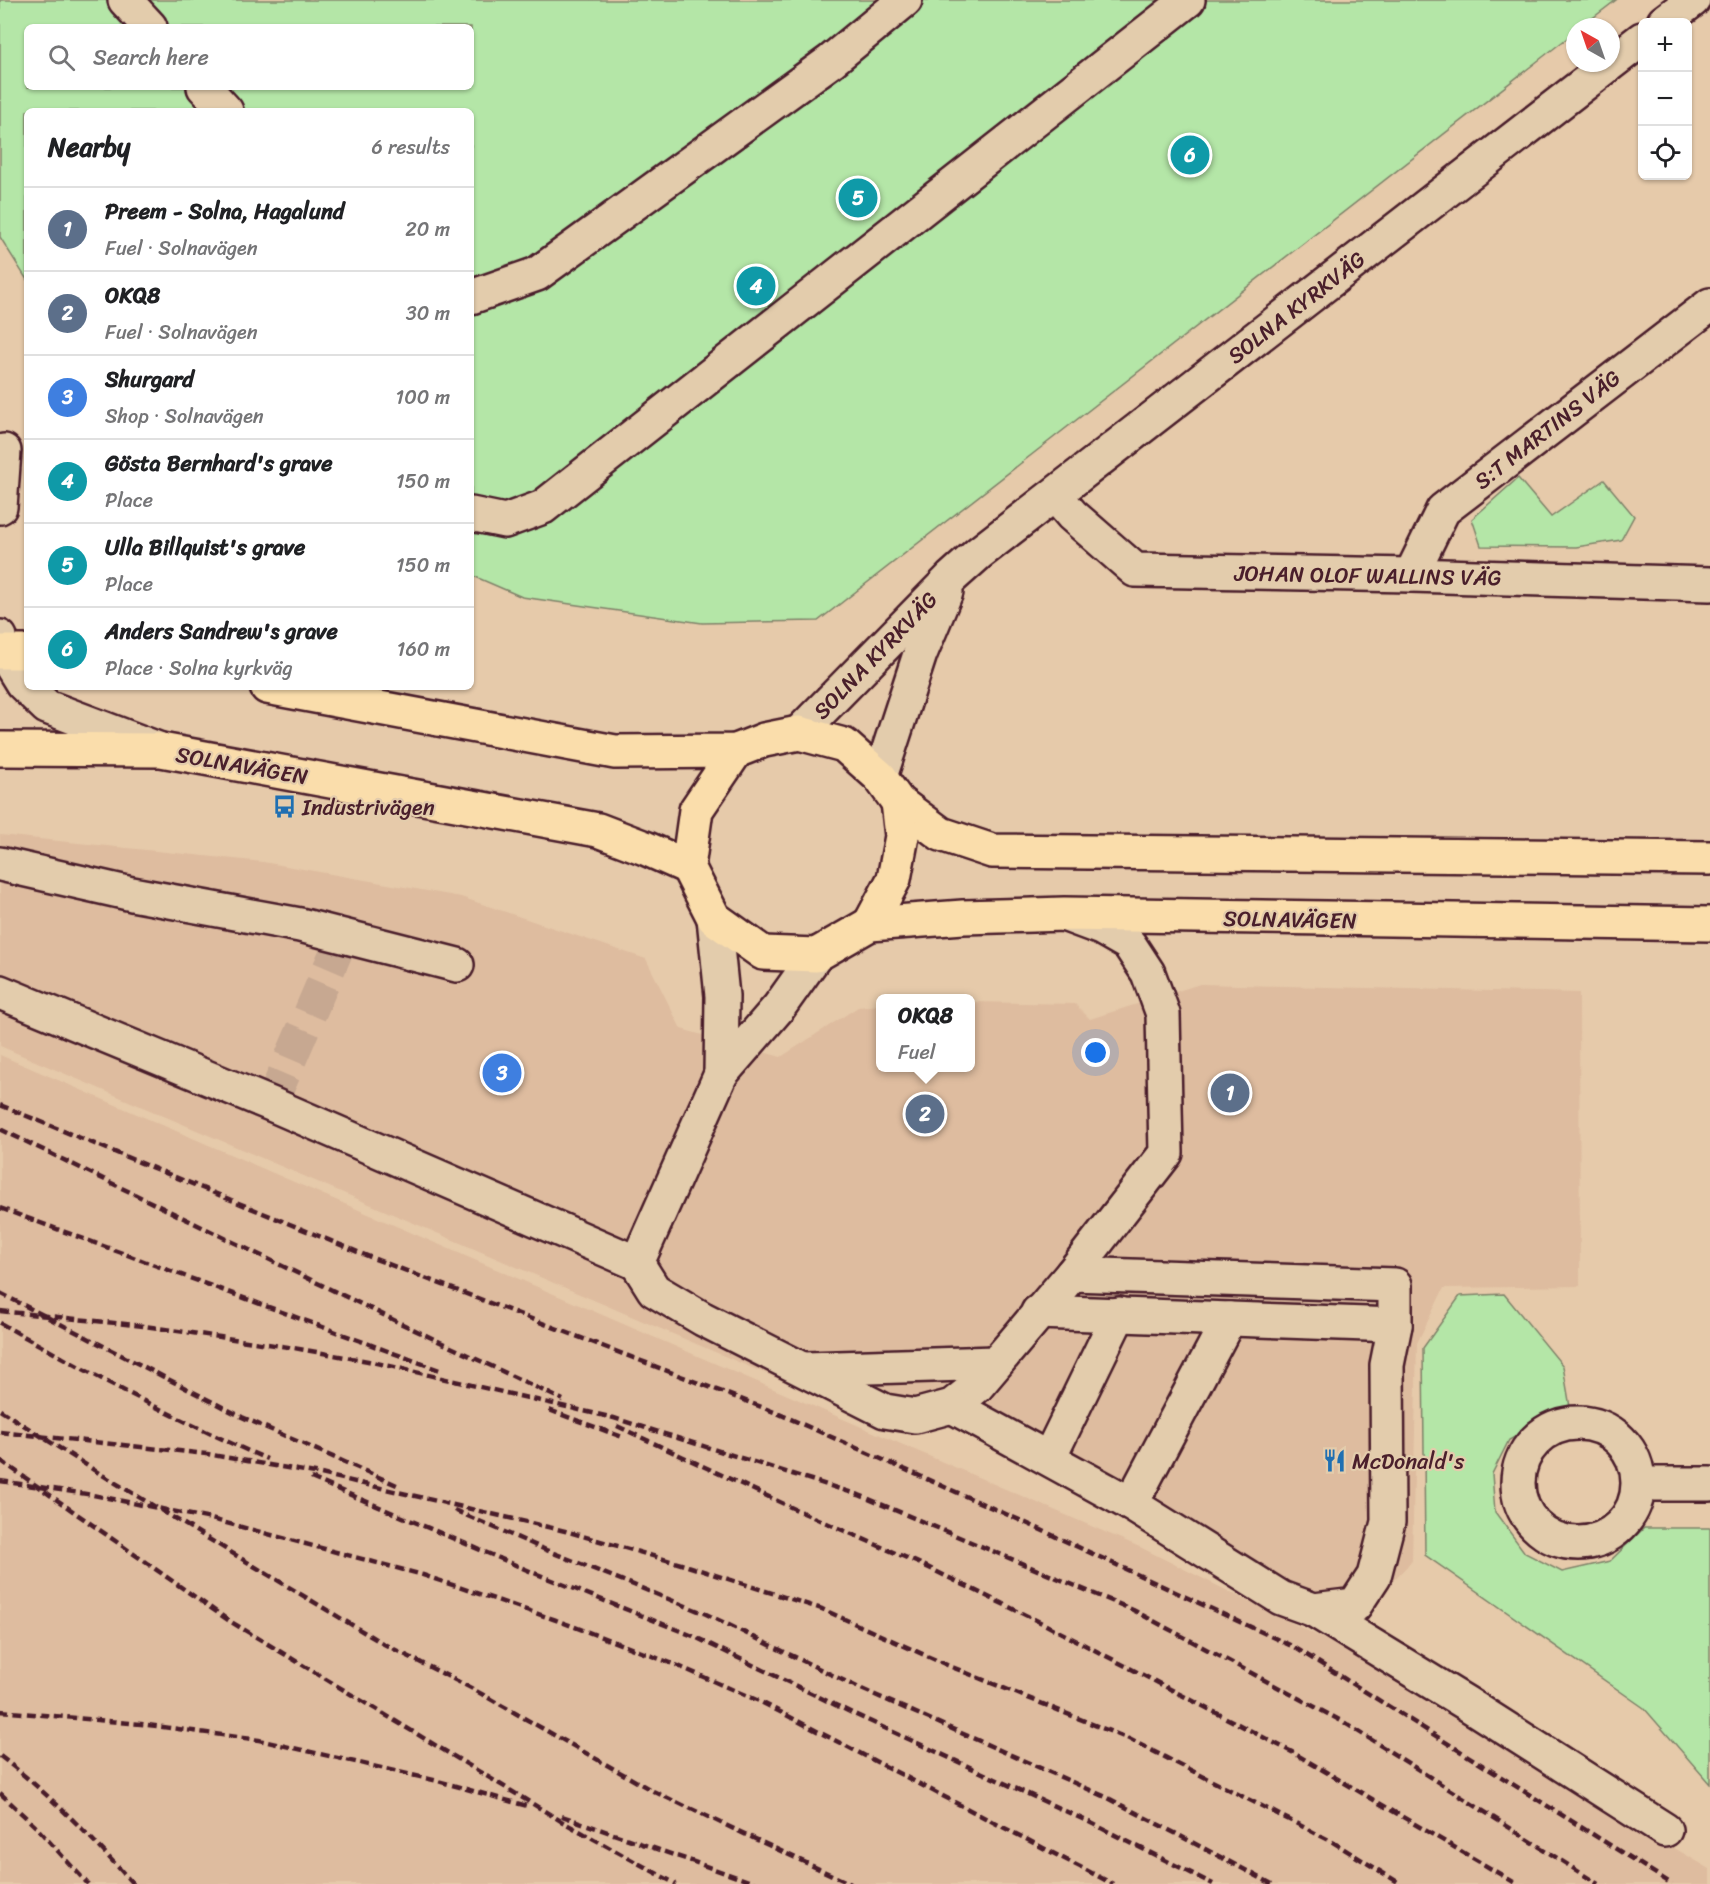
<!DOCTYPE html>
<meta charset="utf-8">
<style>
:root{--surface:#fff;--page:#f6f6f6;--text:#202124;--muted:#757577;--line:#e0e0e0;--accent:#b45309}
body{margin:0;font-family:Sriracha,sans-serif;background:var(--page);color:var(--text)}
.controls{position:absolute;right:18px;top:18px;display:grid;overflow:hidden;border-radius:9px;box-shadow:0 2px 4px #0004}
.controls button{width:54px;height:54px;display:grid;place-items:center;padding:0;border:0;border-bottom:2px solid var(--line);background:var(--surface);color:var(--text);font:30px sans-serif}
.compass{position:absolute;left:1566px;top:18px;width:54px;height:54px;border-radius:50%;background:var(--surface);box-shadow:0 2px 4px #0004;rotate:320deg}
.you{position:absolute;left:1096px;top:1053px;width:21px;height:21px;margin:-15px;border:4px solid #fff;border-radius:50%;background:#1a73e8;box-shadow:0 0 0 9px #1a73e833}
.badge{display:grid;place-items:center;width:39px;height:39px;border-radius:50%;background:var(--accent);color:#fff;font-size:20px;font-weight:700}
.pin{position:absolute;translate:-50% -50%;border:3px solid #fff;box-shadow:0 2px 6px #0006}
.popup{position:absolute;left:876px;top:994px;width:99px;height:78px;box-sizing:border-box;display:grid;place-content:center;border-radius:9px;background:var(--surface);filter:drop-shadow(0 2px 4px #0005);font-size:20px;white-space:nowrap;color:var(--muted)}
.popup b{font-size:22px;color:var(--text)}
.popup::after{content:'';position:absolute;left:50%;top:100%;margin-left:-12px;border:12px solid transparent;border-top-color:var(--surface)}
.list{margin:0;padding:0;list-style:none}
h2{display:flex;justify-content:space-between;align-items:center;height:78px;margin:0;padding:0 24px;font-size:26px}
h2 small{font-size:20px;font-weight:400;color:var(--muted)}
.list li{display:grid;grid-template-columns:39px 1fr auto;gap:18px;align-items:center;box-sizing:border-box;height:84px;padding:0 24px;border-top:2px solid var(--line)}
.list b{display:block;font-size:22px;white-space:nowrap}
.list p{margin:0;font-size:20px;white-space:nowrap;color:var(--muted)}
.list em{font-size:20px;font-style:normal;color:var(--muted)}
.icon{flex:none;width:33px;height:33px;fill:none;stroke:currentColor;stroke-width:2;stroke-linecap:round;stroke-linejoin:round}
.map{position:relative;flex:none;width:1710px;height:1884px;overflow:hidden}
.search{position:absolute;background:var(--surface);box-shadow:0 2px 4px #0004;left:24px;top:24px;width:450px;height:66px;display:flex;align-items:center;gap:15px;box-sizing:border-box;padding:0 21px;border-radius:9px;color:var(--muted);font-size:22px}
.panel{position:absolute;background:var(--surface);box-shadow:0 2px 4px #0004;left:24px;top:108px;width:450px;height:582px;border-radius:9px}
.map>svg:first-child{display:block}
.built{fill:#debc9f}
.green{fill:#b4e6a7;stroke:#7f8269;stroke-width:1.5;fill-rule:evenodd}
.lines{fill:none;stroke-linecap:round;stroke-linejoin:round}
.minor-tunnel{stroke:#c7a891;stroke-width:33;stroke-dasharray:33 16;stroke-linecap:butt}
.minor-casing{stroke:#4a1f2b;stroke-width:38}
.major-casing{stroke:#4a1f2b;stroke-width:38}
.minor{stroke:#e3ccac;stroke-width:33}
.major{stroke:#faddab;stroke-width:33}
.rail{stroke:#4a1f2b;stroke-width:4.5;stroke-dasharray:9 4.5;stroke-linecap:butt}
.labels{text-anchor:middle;stroke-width:4.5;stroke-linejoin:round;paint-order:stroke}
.street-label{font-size:22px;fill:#4a1f2b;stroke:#e3ccac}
.poi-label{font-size:22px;fill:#4a1f2b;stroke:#e3ccac;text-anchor:start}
</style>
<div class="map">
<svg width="1710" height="1884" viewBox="0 0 1710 1884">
<rect width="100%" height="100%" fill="#e6caaa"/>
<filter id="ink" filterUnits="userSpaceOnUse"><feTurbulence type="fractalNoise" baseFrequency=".0167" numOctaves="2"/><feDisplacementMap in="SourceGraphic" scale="12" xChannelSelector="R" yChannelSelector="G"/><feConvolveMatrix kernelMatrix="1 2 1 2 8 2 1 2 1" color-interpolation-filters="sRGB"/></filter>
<g filter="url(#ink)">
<g class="built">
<polygon points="0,835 263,862 461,897 646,959 681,1029 781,1057 858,1007 880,1005 880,1068 970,1068 970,1002 1075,1004 1090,1019 1200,984 1579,993 1580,1286 1444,1288 1417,1343 1412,1561 1342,1634 968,1423 902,1432 0,1046"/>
<polygon points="0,1055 1142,1548 1374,1664 1610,1810 1710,1869 1710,1884 0,1884"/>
</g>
<g class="green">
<path d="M0,0H1616L1581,27H1575V32L818,621L702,623L522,597L471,575V111H27V280L0,237ZM27,27H471V87H27Z"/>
<polygon points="1518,478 1551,517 1604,480 1634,516 1621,540 1576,547 1481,546 1472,519"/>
<polygon points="1504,1294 1563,1366 1570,1407 1509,1440 1492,1474 1495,1512 1525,1553 1562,1572 1610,1561 1644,1528 1710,1528 1710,1784 1644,1708 1425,1555 1423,1348 1460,1296"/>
</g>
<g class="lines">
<polyline class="minor-tunnel" points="271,1104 343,936"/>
<defs>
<g id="minor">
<polyline points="125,0 150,27"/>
<polyline points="1664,22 1693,0"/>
<polyline points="204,87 226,111"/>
<polyline points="471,297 537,274 831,61 905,0"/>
<polyline points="1055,495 1072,515 1135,570 1411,575 1710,584"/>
<polyline points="0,507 4,451"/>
<polyline points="471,514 505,521 543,507 1188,0"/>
<polyline points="1411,575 1443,510 1710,305"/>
<polyline points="0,637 3,652 22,683 47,707 158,749"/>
<polyline points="799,733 951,578 979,553 1642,39"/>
<polyline points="880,777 920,654 946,592"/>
<polyline points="0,864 132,894 300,925 457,965"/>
<polyline points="714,918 722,996 721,1074"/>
<polyline points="816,955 779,1007 721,1074 637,1263 654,1290 703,1319 885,1411 915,1416 952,1406 977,1386 1072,1274 1166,1153 1163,1014 1148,973 1129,944 1101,928 1066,915"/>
<polyline points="0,992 271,1104 637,1263"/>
<polyline points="1038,1312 1395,1325"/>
<polyline points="806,1369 996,1363"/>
<polyline points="952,1406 1131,1504 1281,1598 1314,1610 1355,1605 1374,1576 1388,1522 1387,1365 1395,1325 1395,1285 1072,1274"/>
<circle cx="1578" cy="1483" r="60"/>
<polyline points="1049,1458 1119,1314"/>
<polyline points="1639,1484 1710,1484"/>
<polyline points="1131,1504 1229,1319"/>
<polyline points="1314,1610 1466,1703 1665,1830"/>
</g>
<g id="major">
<polyline points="0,652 27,652"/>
<polyline points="267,687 615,752 736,751 764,740 799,733 844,745 880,777 898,802 941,834 992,851 1710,858"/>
<polyline points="0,749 161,750 598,830 645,848 688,867"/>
<polyline points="736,751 696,810 688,867 714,918 763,953 816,955 870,924 963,917 1064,914 1710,924"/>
<polyline points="870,924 894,879 902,836 898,802"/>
</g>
</defs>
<use href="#minor" class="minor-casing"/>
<use href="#major" class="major-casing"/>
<use href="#minor" class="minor"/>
<use href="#major" class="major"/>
<g class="rail">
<polyline points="0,1105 370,1257 777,1413 1024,1522 1294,1647 1672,1884"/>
<polyline points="0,1129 398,1322 563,1400"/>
<polyline points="0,1208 442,1371"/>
<polyline points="0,1293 242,1417 399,1486"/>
<polyline points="0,1311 144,1326 288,1347 368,1361 614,1418 859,1495 1133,1610 1345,1723 1598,1884"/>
<path d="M0,1323C87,1372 176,1420 267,1459"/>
<polyline points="0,1410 94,1470 382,1643 471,1688 653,1791 851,1884"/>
<polyline points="549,1410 625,1438"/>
<polyline points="617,1426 799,1511 923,1565 1048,1626 1292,1752 1517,1884"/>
<polyline points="0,1432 207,1454 321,1474 565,1531 681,1564 822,1609 947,1665 1129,1739 1331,1841 1401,1884"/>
<polyline points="0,1460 228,1620 561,1821 676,1884"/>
<polyline points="311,1478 532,1572 693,1636 852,1713 1089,1822 1213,1884"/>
<polyline points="0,1481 93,1495 211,1519 423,1575 556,1620 676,1665 759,1701 1113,1884"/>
<polyline points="454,1510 546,1550 706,1614 857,1687 1106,1797 1272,1884"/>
<polyline points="0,1711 141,1724 259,1740 438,1781 527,1806"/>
<path d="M0,1756C49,1794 92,1837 133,1884"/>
<polyline points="0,1793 35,1826 88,1884"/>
<polyline points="562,1816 757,1884"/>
</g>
</g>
</g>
<defs>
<symbol id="bus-bare" viewBox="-9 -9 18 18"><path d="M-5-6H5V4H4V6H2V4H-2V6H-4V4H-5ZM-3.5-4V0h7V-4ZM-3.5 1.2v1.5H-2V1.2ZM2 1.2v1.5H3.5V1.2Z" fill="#1f6fb2" stroke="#e3ccac" stroke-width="2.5" paint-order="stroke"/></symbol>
<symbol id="restaurant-bare" viewBox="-9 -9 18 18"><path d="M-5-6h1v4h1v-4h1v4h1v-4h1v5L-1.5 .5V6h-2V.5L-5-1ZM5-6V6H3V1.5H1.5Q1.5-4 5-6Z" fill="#1f6fb2" stroke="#e3ccac" stroke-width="2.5" paint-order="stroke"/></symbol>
</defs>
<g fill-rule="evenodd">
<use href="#bus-bare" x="268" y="790" width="33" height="33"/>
<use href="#restaurant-bare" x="1318" y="1444" width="33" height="33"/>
</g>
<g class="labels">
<g class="street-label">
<text transform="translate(1296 307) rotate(-38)" y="8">SOLNA KYRKVÄG</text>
<text transform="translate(1547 429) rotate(-38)" y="8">S:T MARTINS VÄG</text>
<text transform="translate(1368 575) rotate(1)" y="8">JOHAN OLOF WALLINS VÄG</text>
<text transform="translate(875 655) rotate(-46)" y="8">SOLNA KYRKVÄG</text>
<text transform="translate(242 765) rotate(10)" y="8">SOLNAVÄGEN</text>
<text transform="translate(1290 919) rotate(1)" y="8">SOLNAVÄGEN</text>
</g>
<g class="poi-label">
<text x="302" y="815">Industrivägen</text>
<text x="1352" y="1469">McDonald's</text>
</g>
</g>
</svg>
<div class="controls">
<button>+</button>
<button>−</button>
<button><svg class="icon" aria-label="locate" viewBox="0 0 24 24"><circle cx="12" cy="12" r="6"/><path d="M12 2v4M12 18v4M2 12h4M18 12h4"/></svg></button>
</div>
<svg class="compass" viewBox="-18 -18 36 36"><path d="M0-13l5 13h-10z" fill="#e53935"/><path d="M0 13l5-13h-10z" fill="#757577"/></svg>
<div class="you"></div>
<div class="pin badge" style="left:1230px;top:1093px;background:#5c6f8a">1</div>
<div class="pin badge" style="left:925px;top:1114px;background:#5c6f8a">2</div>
<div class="popup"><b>OKQ8</b>Fuel</div>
<div class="pin badge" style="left:502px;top:1073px;background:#3f7fe0">3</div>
<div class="pin badge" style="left:756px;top:286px;background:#0f9aa8">4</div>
<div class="pin badge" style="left:858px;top:198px;background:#0f9aa8">5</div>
<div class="pin badge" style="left:1190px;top:155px;background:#0f9aa8">6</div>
<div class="search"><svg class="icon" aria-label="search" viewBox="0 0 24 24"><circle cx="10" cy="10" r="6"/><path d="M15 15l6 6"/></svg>Search here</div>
<section class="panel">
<h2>Nearby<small>6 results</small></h2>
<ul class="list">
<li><span class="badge" style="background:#5c6f8a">1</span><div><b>Preem - Solna, Hagalund</b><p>Fuel · Solnavägen</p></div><em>20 m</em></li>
<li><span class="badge" style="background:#5c6f8a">2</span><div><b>OKQ8</b><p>Fuel · Solnavägen</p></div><em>30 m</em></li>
<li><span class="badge" style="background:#3f7fe0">3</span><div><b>Shurgard</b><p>Shop · Solnavägen</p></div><em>100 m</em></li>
<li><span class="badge" style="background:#0f9aa8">4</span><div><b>Gösta Bernhard's grave</b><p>Place</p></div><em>150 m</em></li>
<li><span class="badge" style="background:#0f9aa8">5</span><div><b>Ulla Billquist's grave</b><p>Place</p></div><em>150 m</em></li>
<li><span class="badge" style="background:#0f9aa8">6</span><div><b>Anders Sandrew's grave</b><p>Place · Solna kyrkväg</p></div><em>160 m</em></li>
</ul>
</section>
</div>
